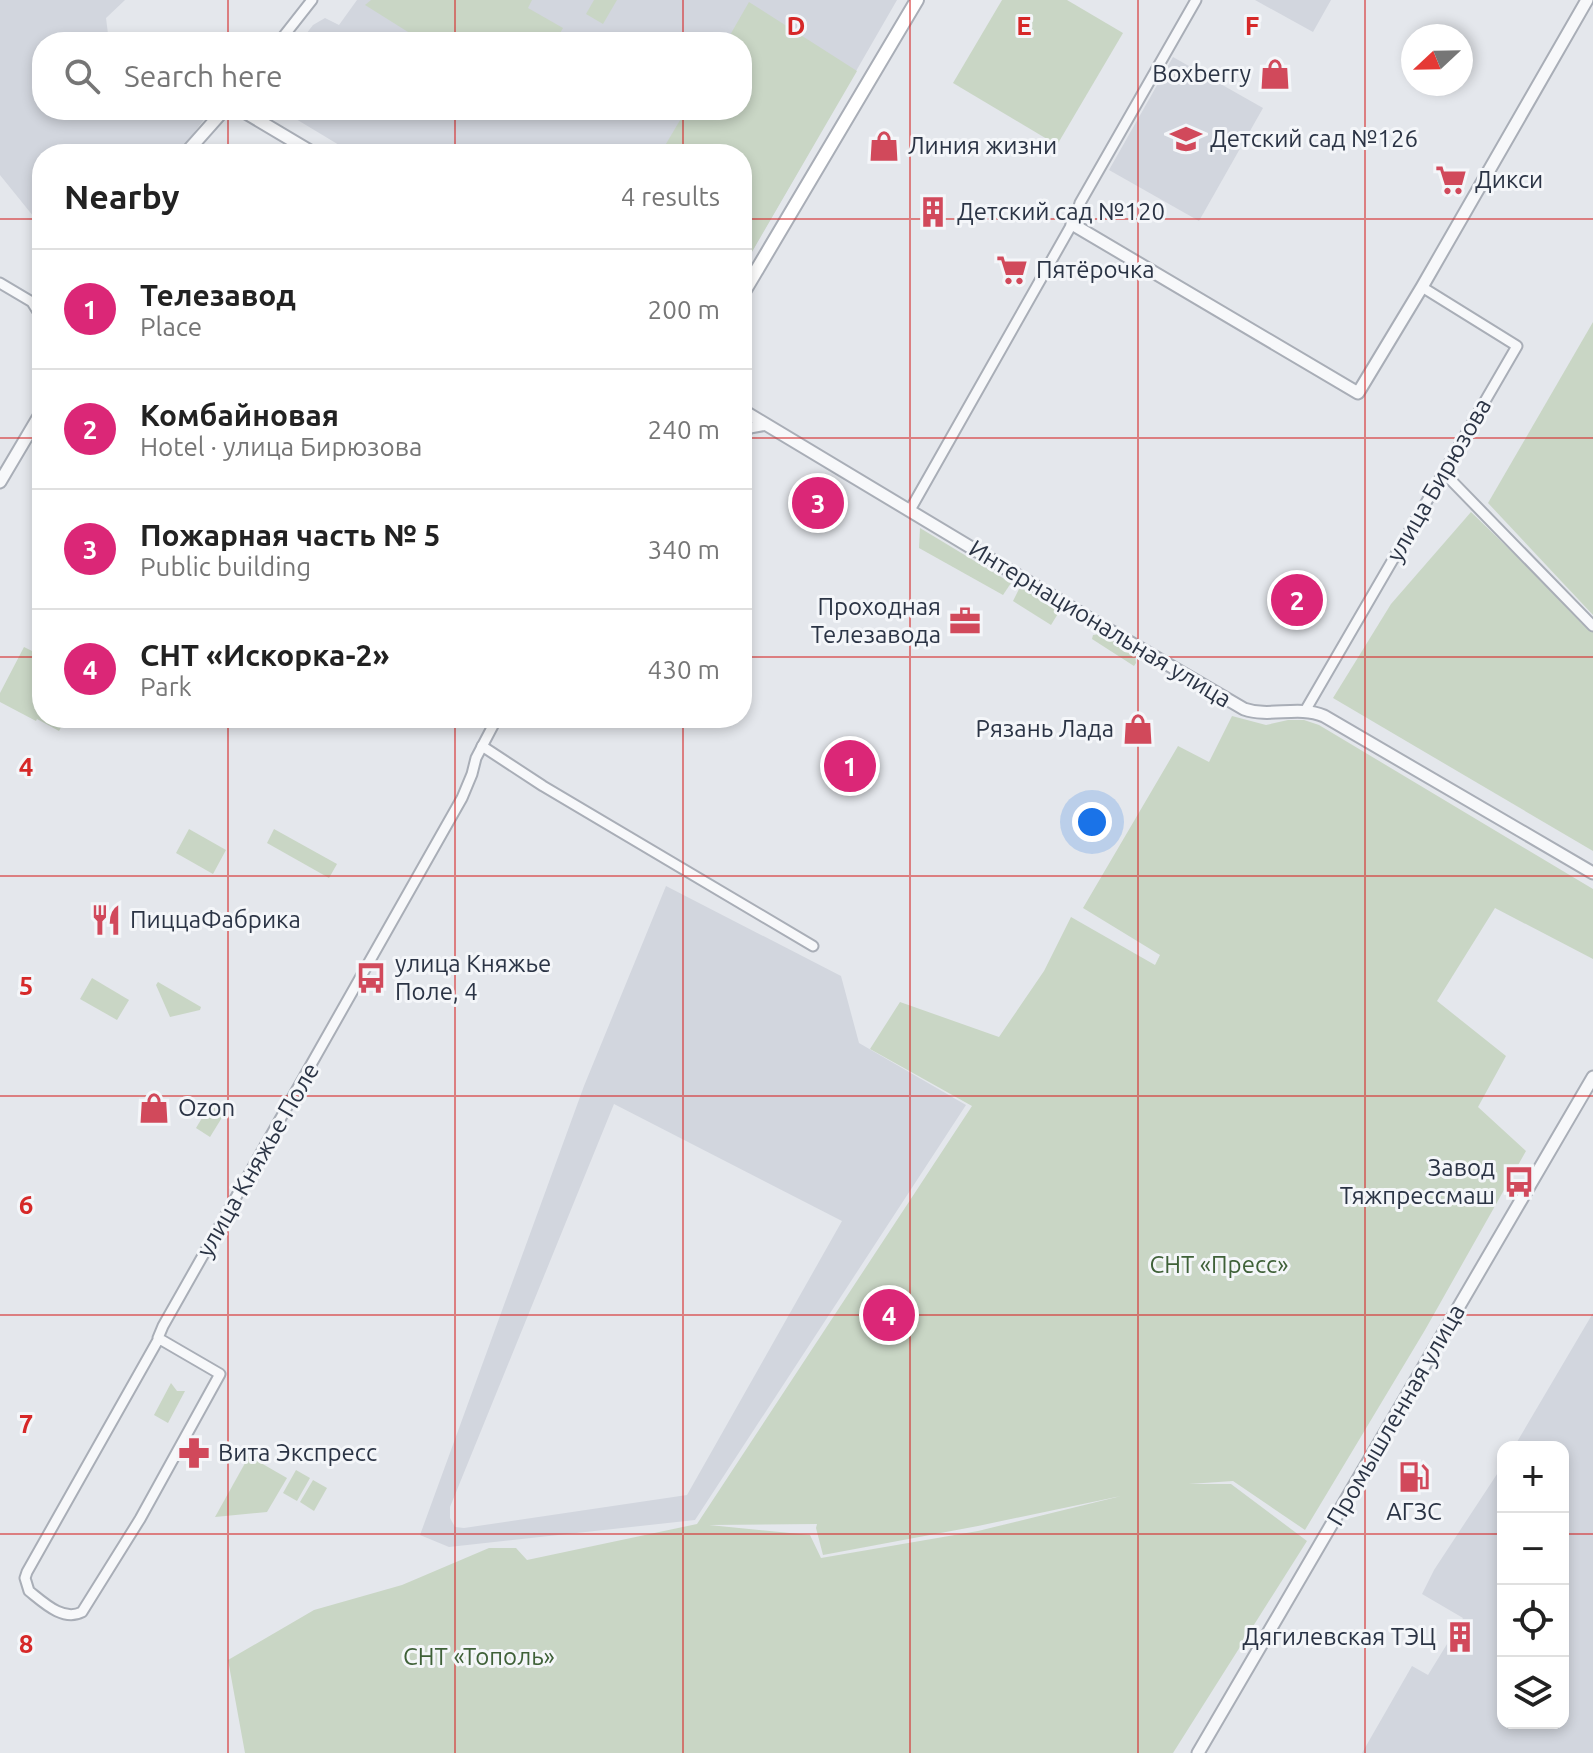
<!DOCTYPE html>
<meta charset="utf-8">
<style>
:root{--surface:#fff;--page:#f2f2f2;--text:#222;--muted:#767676;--line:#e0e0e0;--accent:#db2777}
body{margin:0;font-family:Ubuntu,sans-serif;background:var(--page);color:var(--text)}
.controls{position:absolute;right:24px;bottom:24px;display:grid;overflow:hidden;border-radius:16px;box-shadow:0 4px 12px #0003}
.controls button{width:72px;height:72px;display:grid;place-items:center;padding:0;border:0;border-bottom:2px solid var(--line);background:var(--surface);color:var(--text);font:40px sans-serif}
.compass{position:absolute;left:1401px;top:24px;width:72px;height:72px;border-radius:50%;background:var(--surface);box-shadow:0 4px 12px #0003;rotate:248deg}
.you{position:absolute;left:1092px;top:822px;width:28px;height:28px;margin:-20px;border:6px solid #fff;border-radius:50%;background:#1a73e8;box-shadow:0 0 0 12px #1a73e833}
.badge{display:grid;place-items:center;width:52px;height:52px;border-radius:50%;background:var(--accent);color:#fff;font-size:26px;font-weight:700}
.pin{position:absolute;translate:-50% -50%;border:4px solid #fff;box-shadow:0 2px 8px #0006}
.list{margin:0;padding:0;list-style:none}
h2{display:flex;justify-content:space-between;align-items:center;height:104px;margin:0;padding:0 32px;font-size:34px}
h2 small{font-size:26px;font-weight:400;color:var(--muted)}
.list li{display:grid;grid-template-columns:52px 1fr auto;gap:24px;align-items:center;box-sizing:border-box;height:120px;padding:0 32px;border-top:2px solid var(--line)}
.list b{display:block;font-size:30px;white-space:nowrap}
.list p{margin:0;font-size:26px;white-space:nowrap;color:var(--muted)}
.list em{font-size:26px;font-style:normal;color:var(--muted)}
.icon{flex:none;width:44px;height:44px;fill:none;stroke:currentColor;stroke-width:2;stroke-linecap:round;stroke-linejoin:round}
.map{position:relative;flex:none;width:1593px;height:1753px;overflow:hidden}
.search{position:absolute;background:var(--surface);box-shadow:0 4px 12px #0003;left:32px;top:32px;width:720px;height:88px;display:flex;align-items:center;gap:20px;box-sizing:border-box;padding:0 28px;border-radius:32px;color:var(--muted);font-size:30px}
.panel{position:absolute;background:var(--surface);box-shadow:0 4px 12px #0003;left:32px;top:144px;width:720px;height:584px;border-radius:32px}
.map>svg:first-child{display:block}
.built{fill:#d2d6de;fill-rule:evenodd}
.green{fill:#c9d6c5;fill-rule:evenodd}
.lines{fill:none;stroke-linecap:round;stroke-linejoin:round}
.minor-casing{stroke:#a9aeb7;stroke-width:13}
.tertiary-casing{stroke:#a9aeb7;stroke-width:15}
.secondary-casing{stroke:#a9aeb7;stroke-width:16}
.minor{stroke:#f7f8fa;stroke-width:9}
.tertiary{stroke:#f7f8fa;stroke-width:11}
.secondary{stroke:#fff;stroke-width:12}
.grid{fill:none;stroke:#d62828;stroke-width:2;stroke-opacity:0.55}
.labels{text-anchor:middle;stroke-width:6;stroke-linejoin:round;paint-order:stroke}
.poi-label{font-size:24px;fill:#2b3445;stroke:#f4f6f9;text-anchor:start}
.street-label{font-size:24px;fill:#2b3445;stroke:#f4f6f9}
.park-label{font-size:24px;fill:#3f6138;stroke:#f4f6f9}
.grid-label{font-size:26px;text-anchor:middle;font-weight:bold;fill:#d62828;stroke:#f4f6f9;stroke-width:6;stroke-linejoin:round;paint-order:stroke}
</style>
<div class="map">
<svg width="1593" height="1753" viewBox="0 0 1593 1753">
<rect width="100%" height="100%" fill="#e4e7ec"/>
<g class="built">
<polygon points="0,0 125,0 106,18 109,42 42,42 42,110 176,110 205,118 178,154 42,154 42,227 0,175"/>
<polygon points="357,0 897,0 742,269 742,154 354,154 281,110 742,110 742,42 300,42 313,25 325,18 339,25"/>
<polygon points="1255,0 1331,0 1313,32"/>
<polygon points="1173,57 1263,108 1199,221 1109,170"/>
<path d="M666,886L841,976L859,1043L966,1105L695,1520L449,1547L420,1535L584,1086ZM614,1104L842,1221L687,1495L464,1528L455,1527L450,1518V1507Z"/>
<polygon points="1593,1313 1593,1753 1362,1753 1412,1666 1428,1675 1463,1618 1422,1594 1434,1570 1503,1465 1503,1723 1563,1723 1563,1447 1514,1447"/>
</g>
<g class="green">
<polygon points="371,0 532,0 528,8 563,28 555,42 503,42 490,35 485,42 424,42 365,5"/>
<polygon points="594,0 617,0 603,24 586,14"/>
<polygon points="1002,0 1067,0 1123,33 1057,145 953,83"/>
<polygon points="749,2 857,71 742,269 742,154 660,154 686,110 742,110 742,42 726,42"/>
<polygon points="1593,322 1593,615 1488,503"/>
<polygon points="1471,512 1593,630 1593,851 1333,698 1391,604"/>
<polygon points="920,528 1011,583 1003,595 919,548"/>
<polygon points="1020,587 1059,612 1051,625 1013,601"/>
<polygon points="1101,634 1135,655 1136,663 1134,666 1092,639 1093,635"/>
<polygon points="24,647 42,656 42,718 66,718 59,731 37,719 36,721 0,702 0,693"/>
<path d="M1232,716L1266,725L1288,720H1304L1319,725L1593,889V959L1495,908L1437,1001L1506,1056L1478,1107L1526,1151L1425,1330L1305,1530L1233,1481L1189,1484H1231L1307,1541L1173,1753H245L228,1660L314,1610L402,1585L489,1548H516L527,1560L697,1524L972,1106L870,1049L900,1002L999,1037L1044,971L1071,917L1155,965L1160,955L1083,908L1178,746L1209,762ZM1121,1496L978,1531L821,1558L810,1535L709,1525L817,1524L816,1528L823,1555L978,1526Z"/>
<polygon points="189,829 226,850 213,874 176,853"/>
<polygon points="274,829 337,864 329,878 267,843"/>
<polygon points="92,978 129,1000 117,1020 80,999"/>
<polygon points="158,982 201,1007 200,1010 170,1017 156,985"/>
<polygon points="211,1103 226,1111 210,1137 196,1128"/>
<polygon points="171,1383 177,1391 185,1391 168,1423 154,1415"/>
<polygon points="249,1456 287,1478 267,1512 215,1517"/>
<polygon points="296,1470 310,1478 297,1501 283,1493"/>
<polygon points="313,1480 327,1488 314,1511 300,1502"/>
</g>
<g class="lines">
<defs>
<g id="minor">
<polyline points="279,42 312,0"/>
<polyline points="0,283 32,302 42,318"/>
<polyline points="743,434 750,428 767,425"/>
<polyline points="1444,473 1593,626"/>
<polyline points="910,510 1076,217 1080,203 1196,0"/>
<polyline points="1305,711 1517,346 1422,287"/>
<polyline points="482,746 543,786 813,946"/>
<path d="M158,1338L220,1374L140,1519L82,1612C63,1622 43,1602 29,1591L25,1578L27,1572L158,1340V1338L163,1326L462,798L472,774L476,758L497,718"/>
</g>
<g id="tertiary">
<polyline points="241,110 315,154"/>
<polyline points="185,154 224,110"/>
<polyline points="1072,224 1358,393 1422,287 1587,0"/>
<path d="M742,410L1095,622L1244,709C1270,718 1298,705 1324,716L1593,873"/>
<polyline points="0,482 42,411"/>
<polyline points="1198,1753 1593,1077"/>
</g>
<polyline id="secondary" points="742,295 917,0"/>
</defs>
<use href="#minor" class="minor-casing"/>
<use href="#tertiary" class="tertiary-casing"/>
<use href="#secondary" class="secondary-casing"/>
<use href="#minor" class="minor"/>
<use href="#tertiary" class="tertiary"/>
<use href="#secondary" class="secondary"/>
</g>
<path class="grid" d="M228,0V42M455,0V42M683,0V42M910,0V1753M1138,0V1753M1365,0V1753M228,110V154M455,110V154M683,110V154M0,219H42M742,219H1593M0,438H42M742,438H1593M0,657H42M742,657H1593M228,718V1753M455,718V1753M683,718V1753M0,876H1593M0,1096H1593M0,1315H1593M0,1534H1503M1563,1534H1593"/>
<defs>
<symbol id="shop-bare" viewBox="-9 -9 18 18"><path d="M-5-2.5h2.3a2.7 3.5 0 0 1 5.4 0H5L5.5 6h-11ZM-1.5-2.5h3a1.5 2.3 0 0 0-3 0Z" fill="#d1495b" stroke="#f4f6f9" stroke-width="2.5" paint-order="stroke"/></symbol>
<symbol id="school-bare" viewBox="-9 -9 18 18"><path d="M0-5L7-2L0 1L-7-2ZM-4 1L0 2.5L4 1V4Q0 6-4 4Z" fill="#d1495b" stroke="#f4f6f9" stroke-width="2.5" paint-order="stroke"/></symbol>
<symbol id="supermarket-bare" viewBox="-9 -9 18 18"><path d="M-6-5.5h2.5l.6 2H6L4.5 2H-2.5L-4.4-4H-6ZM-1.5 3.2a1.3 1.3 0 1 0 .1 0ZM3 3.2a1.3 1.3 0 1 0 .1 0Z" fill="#d1495b" stroke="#f4f6f9" stroke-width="2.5" paint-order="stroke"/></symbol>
<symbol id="building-bare" viewBox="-9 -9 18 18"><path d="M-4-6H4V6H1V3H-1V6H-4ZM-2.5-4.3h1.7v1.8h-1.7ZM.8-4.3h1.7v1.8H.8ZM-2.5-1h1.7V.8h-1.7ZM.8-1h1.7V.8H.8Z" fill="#d1495b" stroke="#f4f6f9" stroke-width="2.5" paint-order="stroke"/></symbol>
<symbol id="office-bare" viewBox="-9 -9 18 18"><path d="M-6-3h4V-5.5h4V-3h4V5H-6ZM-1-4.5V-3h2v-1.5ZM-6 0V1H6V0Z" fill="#d1495b" stroke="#f4f6f9" stroke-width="2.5" paint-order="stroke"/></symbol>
<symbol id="restaurant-bare" viewBox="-9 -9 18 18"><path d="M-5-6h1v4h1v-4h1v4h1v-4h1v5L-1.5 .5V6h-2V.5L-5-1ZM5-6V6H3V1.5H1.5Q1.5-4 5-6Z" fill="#d1495b" stroke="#f4f6f9" stroke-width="2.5" paint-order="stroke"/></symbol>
<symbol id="bus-bare" viewBox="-9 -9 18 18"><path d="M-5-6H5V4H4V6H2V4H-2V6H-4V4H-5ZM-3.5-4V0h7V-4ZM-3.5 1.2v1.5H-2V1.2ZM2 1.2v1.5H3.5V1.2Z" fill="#d1495b" stroke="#f4f6f9" stroke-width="2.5" paint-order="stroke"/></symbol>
<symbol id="pharmacy-bare" viewBox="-9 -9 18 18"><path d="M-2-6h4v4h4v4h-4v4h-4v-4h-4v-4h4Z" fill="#d1495b" stroke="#f4f6f9" stroke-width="2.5" paint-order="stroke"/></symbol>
<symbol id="fuel-bare" viewBox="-9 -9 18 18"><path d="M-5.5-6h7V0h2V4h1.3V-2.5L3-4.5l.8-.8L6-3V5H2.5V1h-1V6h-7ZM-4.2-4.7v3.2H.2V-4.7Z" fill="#d1495b" stroke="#f4f6f9" stroke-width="2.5" paint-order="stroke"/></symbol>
</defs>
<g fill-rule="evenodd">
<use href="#shop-bare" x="1253" y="52" width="44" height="44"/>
<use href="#school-bare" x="1164" y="117" width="44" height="44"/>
<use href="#shop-bare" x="862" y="124" width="44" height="44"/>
<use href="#supermarket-bare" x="1429" y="158" width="44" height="44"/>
<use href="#building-bare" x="911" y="190" width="44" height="44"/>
<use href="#supermarket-bare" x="990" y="248" width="44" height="44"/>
<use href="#office-bare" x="943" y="599" width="44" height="44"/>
<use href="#shop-bare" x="1116" y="707" width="44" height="44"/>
<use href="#restaurant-bare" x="84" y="898" width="44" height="44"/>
<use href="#bus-bare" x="349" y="956" width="44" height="44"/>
<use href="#shop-bare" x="132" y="1086" width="44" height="44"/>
<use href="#bus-bare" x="1497" y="1160" width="44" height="44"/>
<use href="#pharmacy-bare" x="172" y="1431" width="44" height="44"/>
<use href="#fuel-bare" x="1392" y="1455" width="44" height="44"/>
<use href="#building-bare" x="1438" y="1615" width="44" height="44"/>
</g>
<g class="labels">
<g class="poi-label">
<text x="1251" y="82" text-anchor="end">Boxberry</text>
<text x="1210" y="147">Детский сад №126</text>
<text x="908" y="154">Линия жизни</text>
<text x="1475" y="188">Дикси</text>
<text x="957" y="220">Детский сад №120</text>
<text x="1036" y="278">Пятёрочка</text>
<text x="941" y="615" text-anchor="end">Проходная<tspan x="941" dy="28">Телезавода</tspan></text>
<text x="1114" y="737" text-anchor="end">Рязань Лада</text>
<text x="130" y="928">ПиццаФабрика</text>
<text x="395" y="972">улица Княжье<tspan x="395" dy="28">Поле, 4</tspan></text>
<text x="178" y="1116">Ozon</text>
<text x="1495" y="1176" text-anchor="end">Завод<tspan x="1495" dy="28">Тяжпрессмаш</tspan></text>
<text x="218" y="1461">Вита Экспресс</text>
<text x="1414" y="1520" text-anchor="middle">АГЗС</text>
<text x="1436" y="1645" text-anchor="end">Дягилевская ТЭЦ</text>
</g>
<g class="street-label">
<text transform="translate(1439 480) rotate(-60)" y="8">улица Бирюзова</text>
<text transform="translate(1100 624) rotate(31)" y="8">Интернациональная улица</text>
<text transform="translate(258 1160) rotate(-60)" y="8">улица Княжье Поле</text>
<text transform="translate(1396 1415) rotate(-60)" y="8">Промышленная улица</text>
</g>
<g class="park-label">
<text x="1219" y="1273">СНТ «Пресс»</text>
<text x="479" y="1665">СНТ «Тополь»</text>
</g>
</g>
<g class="grid-label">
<text x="796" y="35">D</text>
<text x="1024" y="35">E</text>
<text x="1252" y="35">F</text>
<text x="26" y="776">4</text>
<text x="26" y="995">5</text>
<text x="26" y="1214">6</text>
<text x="26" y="1433">7</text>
<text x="26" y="1653">8</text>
</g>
</svg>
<div class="controls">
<button>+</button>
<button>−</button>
<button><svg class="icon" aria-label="locate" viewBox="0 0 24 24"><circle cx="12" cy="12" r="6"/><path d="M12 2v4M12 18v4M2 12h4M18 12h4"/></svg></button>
<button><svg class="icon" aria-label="layers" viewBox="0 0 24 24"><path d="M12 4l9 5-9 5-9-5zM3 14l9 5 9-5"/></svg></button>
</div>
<svg class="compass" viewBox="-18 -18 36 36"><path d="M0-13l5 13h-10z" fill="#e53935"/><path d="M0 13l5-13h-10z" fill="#767676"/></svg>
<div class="you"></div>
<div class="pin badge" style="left:850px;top:766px">1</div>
<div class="pin badge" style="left:1297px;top:600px">2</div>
<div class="pin badge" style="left:818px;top:503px">3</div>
<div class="pin badge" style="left:889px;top:1315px">4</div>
<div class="search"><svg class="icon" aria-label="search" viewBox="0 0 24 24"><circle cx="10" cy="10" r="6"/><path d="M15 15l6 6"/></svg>Search here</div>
<section class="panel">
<h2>Nearby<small>4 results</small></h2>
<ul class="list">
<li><span class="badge">1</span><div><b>Телезавод</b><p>Place</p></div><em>200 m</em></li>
<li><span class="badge">2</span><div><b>Комбайновая</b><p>Hotel · улица Бирюзова</p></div><em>240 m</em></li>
<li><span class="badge">3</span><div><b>Пожарная часть № 5</b><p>Public building</p></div><em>340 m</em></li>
<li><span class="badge">4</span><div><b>СНТ «Искорка-2»</b><p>Park</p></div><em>430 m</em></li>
</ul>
</section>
</div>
